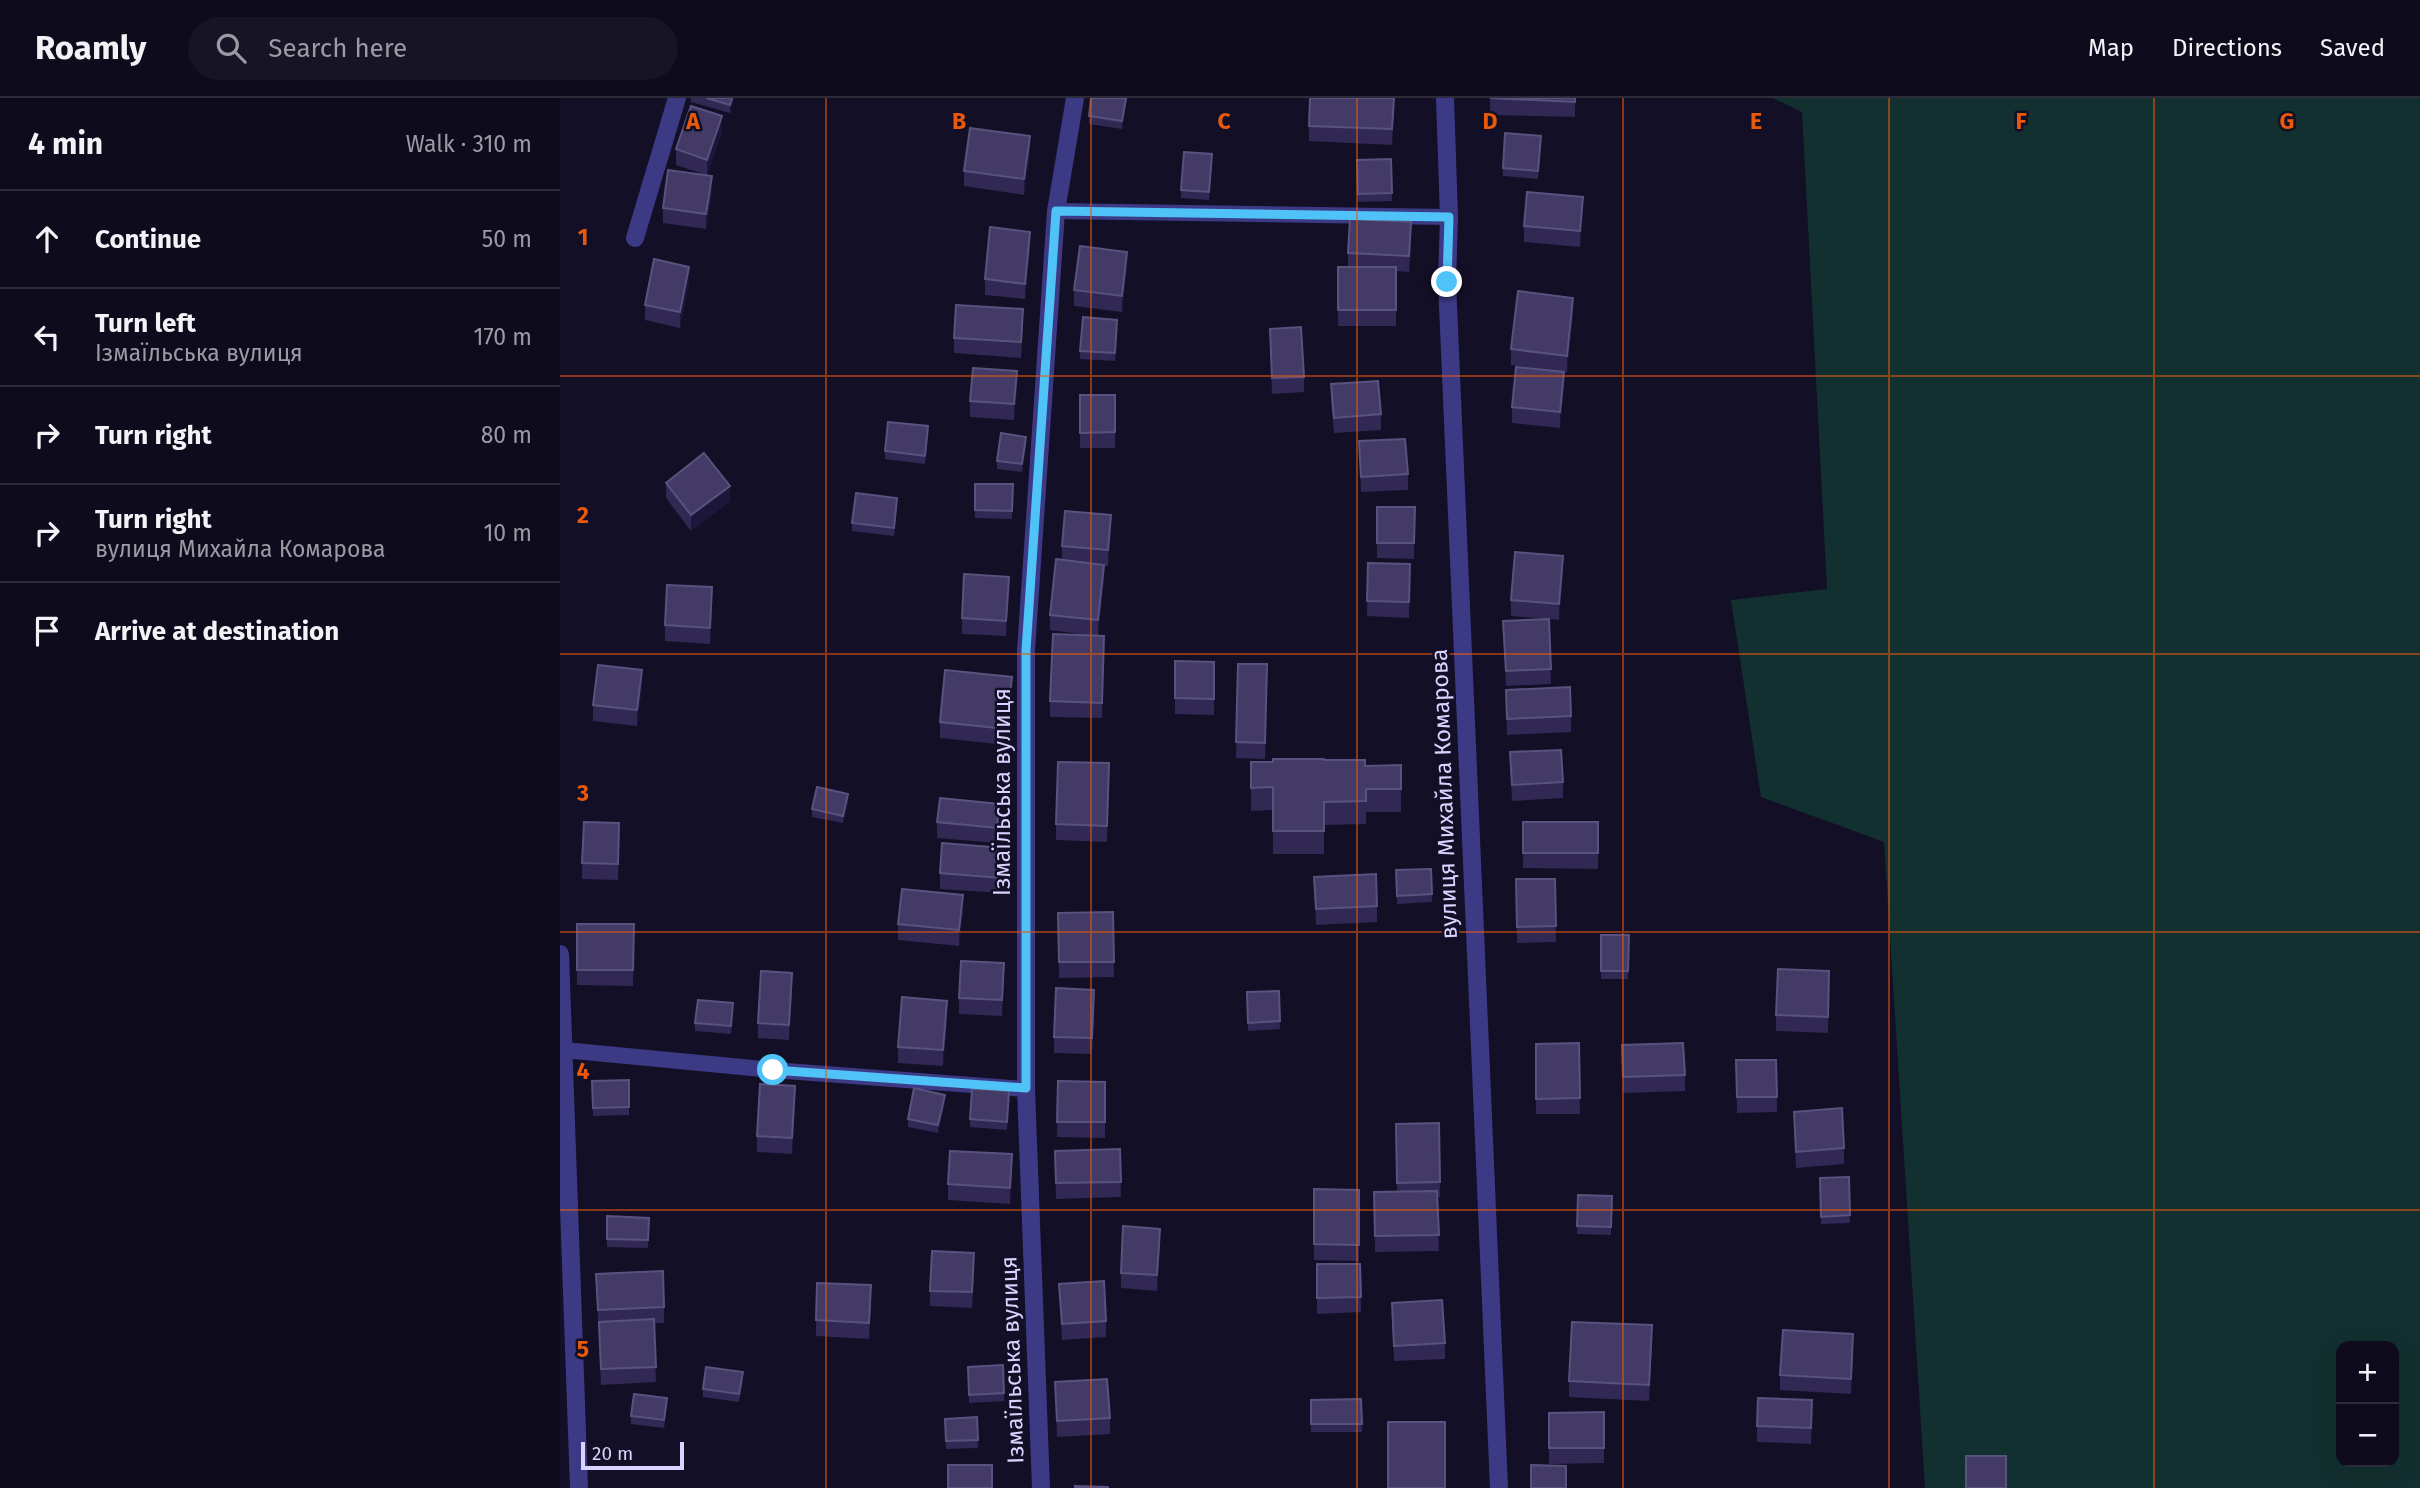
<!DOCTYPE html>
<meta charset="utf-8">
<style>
:root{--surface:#0e0b1c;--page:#171425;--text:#f1f3f6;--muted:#9b9ba3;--line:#2e2b3b}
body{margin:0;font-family:"Fira Sans",sans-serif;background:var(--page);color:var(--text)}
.controls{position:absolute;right:21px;bottom:21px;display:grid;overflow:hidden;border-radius:14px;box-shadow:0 7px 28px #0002}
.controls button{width:63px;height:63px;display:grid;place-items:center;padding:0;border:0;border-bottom:2px solid var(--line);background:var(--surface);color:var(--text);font:35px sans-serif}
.scale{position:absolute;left:21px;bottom:18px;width:103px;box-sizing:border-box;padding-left:7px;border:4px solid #d9d4ff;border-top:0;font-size:19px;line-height:24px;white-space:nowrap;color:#d9d4ff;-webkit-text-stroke:5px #130f26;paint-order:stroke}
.stop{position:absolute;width:21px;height:21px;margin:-16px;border:5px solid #4fc3f7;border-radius:50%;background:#fff}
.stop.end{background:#4fc3f7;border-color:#fff;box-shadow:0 2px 7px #0008}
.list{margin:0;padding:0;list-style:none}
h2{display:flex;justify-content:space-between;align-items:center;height:91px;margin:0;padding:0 28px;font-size:30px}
h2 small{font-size:23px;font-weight:400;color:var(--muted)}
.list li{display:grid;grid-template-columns:46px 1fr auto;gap:21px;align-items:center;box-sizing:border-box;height:98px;padding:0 28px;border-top:2px solid var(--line)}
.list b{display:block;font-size:26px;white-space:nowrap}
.list p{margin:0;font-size:23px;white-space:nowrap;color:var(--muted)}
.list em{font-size:23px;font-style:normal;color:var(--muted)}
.icon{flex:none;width:38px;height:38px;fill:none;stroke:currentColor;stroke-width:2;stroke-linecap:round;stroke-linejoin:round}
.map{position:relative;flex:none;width:1860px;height:1390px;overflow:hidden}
header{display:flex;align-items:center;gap:42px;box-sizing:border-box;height:98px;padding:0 35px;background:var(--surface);border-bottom:2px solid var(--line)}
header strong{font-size:33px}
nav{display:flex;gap:38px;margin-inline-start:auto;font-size:24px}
.search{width:490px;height:63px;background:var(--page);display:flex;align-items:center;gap:18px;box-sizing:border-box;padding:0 24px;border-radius:38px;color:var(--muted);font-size:26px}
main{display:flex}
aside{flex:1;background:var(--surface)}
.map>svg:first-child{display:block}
.green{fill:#12302f;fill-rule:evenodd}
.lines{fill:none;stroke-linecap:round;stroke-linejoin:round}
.lane{stroke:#3d3a85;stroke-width:16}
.street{stroke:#3d3a85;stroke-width:18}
.wall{fill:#312854}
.shaded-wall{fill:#1d163a}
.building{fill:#433a66;stroke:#5a527e;stroke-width:2}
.route{stroke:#4fc3f7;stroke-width:9}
.grid{fill:none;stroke:#e8590c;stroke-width:2;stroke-opacity:0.55}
.labels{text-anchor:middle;stroke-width:5;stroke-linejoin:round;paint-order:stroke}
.street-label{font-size:23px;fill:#d9d4ff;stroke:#130f26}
.grid-label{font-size:23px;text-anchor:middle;font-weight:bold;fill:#e8590c;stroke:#130f26;stroke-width:5;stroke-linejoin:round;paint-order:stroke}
</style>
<header>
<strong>Roamly</strong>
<div class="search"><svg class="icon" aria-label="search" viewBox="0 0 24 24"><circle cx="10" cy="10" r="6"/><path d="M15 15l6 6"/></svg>Search here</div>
<nav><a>Map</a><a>Directions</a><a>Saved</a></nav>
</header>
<main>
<aside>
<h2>4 min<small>Walk · 310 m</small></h2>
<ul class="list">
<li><svg class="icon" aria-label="ahead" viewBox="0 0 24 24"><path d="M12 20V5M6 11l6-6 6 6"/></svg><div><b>Continue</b></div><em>50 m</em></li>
<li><svg class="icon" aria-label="left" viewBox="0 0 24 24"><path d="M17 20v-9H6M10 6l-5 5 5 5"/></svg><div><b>Turn left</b><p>Ізмаїльська вулиця</p></div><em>170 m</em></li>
<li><svg class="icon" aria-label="right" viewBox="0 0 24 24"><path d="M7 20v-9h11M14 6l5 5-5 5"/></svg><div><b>Turn right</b></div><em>80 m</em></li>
<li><svg class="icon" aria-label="right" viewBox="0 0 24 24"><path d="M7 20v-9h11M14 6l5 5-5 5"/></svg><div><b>Turn right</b><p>вулиця Михайла Комарова</p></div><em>10 m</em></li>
<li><svg class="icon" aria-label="arrive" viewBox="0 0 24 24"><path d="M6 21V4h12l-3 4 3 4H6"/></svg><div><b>Arrive at destination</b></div></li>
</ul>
</aside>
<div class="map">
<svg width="1860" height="1390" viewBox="0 0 1860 1390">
<rect width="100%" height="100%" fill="#130f26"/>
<path class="green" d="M1213,0H1860V1390H1365L1324,744L1201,699L1171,502L1267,491L1242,14ZM1781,1248H1834V1364H1781Z"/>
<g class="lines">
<g class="lane">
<polyline points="496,113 889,119"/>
<polyline points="4,952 213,972 466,991"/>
</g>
<g class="street">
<polyline points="885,0 889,119 887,184 939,1390"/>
<polyline points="75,140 117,0"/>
<polyline points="0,856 19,1390"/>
<polyline points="481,1390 466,991 466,552 496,113 515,0"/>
</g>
</g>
<g class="wall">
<polygon points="131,0 174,0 170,15 131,4"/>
<polygon points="567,0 562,31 529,26 529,18"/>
<polygon points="930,0 1015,0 1015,19 930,17"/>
<polygon points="834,10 832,47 749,43 749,28"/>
<polygon points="162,34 147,77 152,94 146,131 103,125 103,110 146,77 116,67 116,51"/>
<polygon points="981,46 978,81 943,78 943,70"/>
<polygon points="470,54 464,97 404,88 404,73"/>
<polygon points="831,61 832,103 798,104 797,62"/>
<polygon points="652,64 649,102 621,100 621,92"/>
<polygon points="1023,114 1020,149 964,144 964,128"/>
<polygon points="851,140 849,174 836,173 836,228 778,228 778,169 788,169 788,155"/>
<polygon points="470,149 465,201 425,197 425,181"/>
<polygon points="567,170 562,214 514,208 514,192"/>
<polygon points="129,184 120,230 85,222 85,207"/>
<polygon points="1013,216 1007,274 951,267 951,251"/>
<polygon points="463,227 461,260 394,255 394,240"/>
<polygon points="557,229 555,263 520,261 520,253"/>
<polygon points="710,231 744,279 744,294 712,296"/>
<polygon points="771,286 821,316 821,332 774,335 771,302"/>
<polygon points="457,289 454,322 410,319 410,303"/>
<polygon points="1004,289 1000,330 952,325 952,309"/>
<rect x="520" y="297" width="35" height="53"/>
<polygon points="368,336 365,366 325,361 325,353"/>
<polygon points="799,343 848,376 848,392 801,394"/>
<polygon points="466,347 462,374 437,371 437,363"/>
<polygon points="106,385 170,403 131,433 106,400"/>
<polygon points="415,386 453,386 452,421 415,420"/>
<polygon points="337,408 334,438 292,433 292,425"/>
<polygon points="817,409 855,409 854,461 817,460"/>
<polygon points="551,432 548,468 544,468 544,483 538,538 544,538 542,620 490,619 490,603 535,538 490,532 490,517 502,462 502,448"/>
<polygon points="808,465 850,466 849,520 807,518"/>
<polygon points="1003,473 999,522 989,521 991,586 946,588 943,523 986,521 951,518 951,502"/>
<polygon points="449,494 446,538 402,536 402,520"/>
<polygon points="152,505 150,546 105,543 105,527"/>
<polygon points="615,563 654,564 654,617 615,616"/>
<polygon points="678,566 707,566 705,661 676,660"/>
<polygon points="82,587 77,628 33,623 33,607"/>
<polygon points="946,592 1011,618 1011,634 947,637"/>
<polygon points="452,595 446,647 380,640 380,624"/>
<polygon points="950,654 1003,684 1003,700 952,703"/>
<polygon points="764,662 805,668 841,667 841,714 806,714 806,726 764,727 764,756 713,756 713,712 691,713 691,664"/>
<polygon points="549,665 547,744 496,742 496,726"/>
<polygon points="288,704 283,725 252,719 252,711"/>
<polygon points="439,722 437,745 377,740 377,724"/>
<polygon points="963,724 1038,724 1038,771 963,770"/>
<polygon points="59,741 58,782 22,781 22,765"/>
<polygon points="443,765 441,795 380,791 380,775"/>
<polygon points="871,771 872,804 837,806 836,772"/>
<polygon points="754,779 817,808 817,824 756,827"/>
<polygon points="956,781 995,781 996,844 957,845"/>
<polygon points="403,813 399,848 338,842 338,826"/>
<polygon points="553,814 554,879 499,880 498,815"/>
<polygon points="17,826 74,826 73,888 17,887"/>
<polygon points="1041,837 1069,837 1068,881 1041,881"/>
<polygon points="444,880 442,918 399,916 399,900"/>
<polygon points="1269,888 1268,935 1216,933 1216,917"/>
<polygon points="232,890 229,942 198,940 198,925"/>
<polygon points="719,893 720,931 688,933 687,894"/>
<polygon points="534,907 532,956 494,955 494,939"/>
<polygon points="173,913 171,936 135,933 135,925"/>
<polygon points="387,919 383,968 338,965 338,949"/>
<polygon points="1019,945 1020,1016 976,1016 976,946"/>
<polygon points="1062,947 1125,977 1125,993 1063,995"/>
<polygon points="1176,962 1216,962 1217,1014 1177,1015"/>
<polygon points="69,982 69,1017 33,1018 32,983"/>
<polygon points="498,983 545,984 545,1040 497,1039"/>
<polygon points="449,1001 447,1032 410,1029 410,1021"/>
<polygon points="235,1004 232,1056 197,1054 197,1038"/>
<polygon points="385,1005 378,1035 348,1029 348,1021"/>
<polygon points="1234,1014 1284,1050 1284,1066 1236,1070"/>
<polygon points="879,1025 880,1099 877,1099 879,1153 815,1154 814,1094 837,1093 836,1026"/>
<polygon points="560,1051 561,1099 496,1101 495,1053"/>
<polygon points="452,1072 450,1106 388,1102 388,1086"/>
<polygon points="1289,1079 1290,1125 1261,1126 1260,1080"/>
<polygon points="754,1091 799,1092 799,1163 754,1162"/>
<polygon points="1018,1097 1052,1098 1051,1137 1017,1136"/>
<polygon points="47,1118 89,1120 88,1150 47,1149"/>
<polygon points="600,1146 597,1193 561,1190 561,1175"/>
<polygon points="757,1166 800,1166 801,1214 757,1216"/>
<polygon points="414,1171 412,1210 370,1208 370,1193"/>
<polygon points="36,1176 104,1209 104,1225 94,1225 96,1284 41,1287"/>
<polygon points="499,1186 546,1223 546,1239 502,1242"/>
<polygon points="311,1203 309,1241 256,1238 256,1222"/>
<polygon points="832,1205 885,1245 885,1261 834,1263"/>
<polygon points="1092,1243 1089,1303 1009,1299 1009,1283"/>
<polygon points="1293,1252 1291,1296 1220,1292 1220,1277"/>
<polygon points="408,1277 444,1295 444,1303 409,1305"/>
<polygon points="183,1282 179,1304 143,1299 143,1291"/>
<polygon points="495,1284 550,1320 550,1336 497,1339"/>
<polygon points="801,1301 802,1334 751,1334 751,1302"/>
<polygon points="107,1308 104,1330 71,1326 71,1318"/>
<polygon points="1044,1314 1044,1365 989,1366 989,1315"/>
<polygon points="1252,1317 1251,1346 1197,1344 1197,1328"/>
<polygon points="417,1319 418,1350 386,1351 385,1321"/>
</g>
<g class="shaded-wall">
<polygon points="172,0 174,0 170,15 170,7"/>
<polygon points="566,0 567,0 562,31 562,23"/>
<polygon points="162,18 162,34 147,77 147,62"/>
<polygon points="470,38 470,54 464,97 464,81"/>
<polygon points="152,78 152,94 146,131 146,116"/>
<polygon points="1023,99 1023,114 1020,149 1020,133"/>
<polygon points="470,134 470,149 465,201 465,186"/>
<polygon points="567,154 567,170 562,214 562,198"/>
<polygon points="129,169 129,184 120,230 120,214"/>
<polygon points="1013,200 1013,216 1007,274 1007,258"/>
<polygon points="457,273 457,289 454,322 454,306"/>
<polygon points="1004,274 1004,289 1000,330 1000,314"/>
<polygon points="466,339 466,347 462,374 462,366"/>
<polygon points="170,388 170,403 131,433 131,417"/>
<polygon points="337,400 337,408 334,438 334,430"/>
<polygon points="551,417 551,432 548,468 548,452"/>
<polygon points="1003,458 1003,473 999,522 999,506"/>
<polygon points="544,467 544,483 538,538 538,522"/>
<polygon points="449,479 449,494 446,538 446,523"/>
<polygon points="152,489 152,505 150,546 150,530"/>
<polygon points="82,572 82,587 77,628 77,612"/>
<polygon points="452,579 452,595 446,647 446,631"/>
<polygon points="288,696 288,704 283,725 283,718"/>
<polygon points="439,706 439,722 437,745 437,730"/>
<polygon points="443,750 443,765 441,795 441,780"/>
<polygon points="403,797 403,813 399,848 399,832"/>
<polygon points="232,875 232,890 229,942 229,927"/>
<polygon points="387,903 387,919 383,968 383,952"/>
<polygon points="235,988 235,1004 232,1056 232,1040"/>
<polygon points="385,997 385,1005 378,1035 378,1027"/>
<polygon points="452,1056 452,1072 450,1106 450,1090"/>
<polygon points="600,1131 600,1146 597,1193 597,1177"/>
<polygon points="1293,1236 1293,1252 1291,1296 1291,1281"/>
</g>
<g class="building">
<polygon points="146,0 172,0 170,7"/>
<polygon points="531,0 566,0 562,23 529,18"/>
<polygon points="750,0 834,0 832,31 749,28"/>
<polygon points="930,0 1015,0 1015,4"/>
<polygon points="131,8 162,18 147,62 116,51"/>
<polygon points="410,30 470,38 464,81 404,73"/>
<polygon points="945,35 981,38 978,73 943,70"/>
<polygon points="624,54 652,56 649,94 621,92"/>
<polygon points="831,61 832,95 798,96 797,62"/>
<polygon points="108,72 152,78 146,116 103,110"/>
<polygon points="967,94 1023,99 1020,133 964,128"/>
<polygon points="790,121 851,124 849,158 788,155"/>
<polygon points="430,129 470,134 465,186 425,181"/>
<polygon points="520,148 567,154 562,198 514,192"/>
<polygon points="94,161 129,169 120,214 85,207"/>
<rect x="778" y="169" width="58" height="43"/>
<polygon points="958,193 1013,200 1007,258 951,251"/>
<polygon points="396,207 463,211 461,244 394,240"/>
<polygon points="523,219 557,222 555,255 520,253"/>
<polygon points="741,229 744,279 712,280 710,231"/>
<polygon points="956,269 1004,274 1000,314 952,309"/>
<polygon points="413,270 457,273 454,306 410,303"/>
<polygon points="818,283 821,316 774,320 771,286"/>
<polygon points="520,297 555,297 555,334 520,335"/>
<polygon points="328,324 368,328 365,358 325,353"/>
<polygon points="441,335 466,339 462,366 437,363"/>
<polygon points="845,341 848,376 801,379 799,343"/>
<polygon points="144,355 170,388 131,417 106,385"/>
<polygon points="415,386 453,386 452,413 415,412"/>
<polygon points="296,395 337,400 334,430 292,425"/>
<polygon points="817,409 855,409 854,445 817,445"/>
<polygon points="505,413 551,417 548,452 502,448"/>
<polygon points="955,454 1003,458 999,506 951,502"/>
<polygon points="496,461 544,467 538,522 490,517"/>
<polygon points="808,465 850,466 849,504 807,503"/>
<polygon points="404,476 449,479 446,523 402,520"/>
<polygon points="107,487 152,489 150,530 105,527"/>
<polygon points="989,521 991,571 946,573 943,523"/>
<polygon points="493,536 544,538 542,605 490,603"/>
<polygon points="615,563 654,564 654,601 615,600"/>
<polygon points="678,566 707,566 705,645 676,644"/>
<polygon points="38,567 82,572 77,612 33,607"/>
<polygon points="385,572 452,579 446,631 380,624"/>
<polygon points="1010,589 1011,618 947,621 946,592"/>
<polygon points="1001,652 1003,684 952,687 950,654"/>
<polygon points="713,661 764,661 764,662 805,662 805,668 841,667 841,691 806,691 806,703 764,704 764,733 713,733 713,689 691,690 691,664 713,664"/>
<polygon points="498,664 549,665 547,728 496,726"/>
<polygon points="257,689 288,696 283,718 252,711"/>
<polygon points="380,700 439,706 437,730 377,724"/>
<polygon points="24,724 59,725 58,766 22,765"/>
<rect x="963" y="724" width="75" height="31"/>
<polygon points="382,745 443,750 441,780 380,775"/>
<polygon points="871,771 872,796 837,798 836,772"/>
<polygon points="816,776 817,808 756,811 754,779"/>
<polygon points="956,781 995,781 996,828 957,829"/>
<polygon points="342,791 403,797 399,832 338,826"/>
<polygon points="553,814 554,864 499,864 498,815"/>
<polygon points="17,826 74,826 73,872 17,872"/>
<polygon points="1041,837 1069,837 1068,873 1041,873"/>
<polygon points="401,863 444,865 442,902 399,900"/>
<polygon points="1218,871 1269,873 1268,919 1216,917"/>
<polygon points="201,873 232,875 229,927 198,925"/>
<polygon points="496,890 534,892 532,940 494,939"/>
<polygon points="719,893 720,923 688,925 687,894"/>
<polygon points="342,899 387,903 383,952 338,949"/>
<polygon points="138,902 173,905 171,928 135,925"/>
<polygon points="1019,945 1020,1000 976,1001 976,946"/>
<polygon points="1123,945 1125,977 1063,979 1062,947"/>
<polygon points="1176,962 1216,962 1217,999 1177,999"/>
<polygon points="69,982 69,1009 33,1010 32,983"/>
<polygon points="498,983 545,984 545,1024 497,1024"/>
<polygon points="200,986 235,988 232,1040 197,1038"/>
<polygon points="354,990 385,997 378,1027 348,1021"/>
<polygon points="412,991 449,993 447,1024 410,1021"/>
<polygon points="1282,1010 1284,1050 1236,1054 1234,1014"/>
<polygon points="879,1025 880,1084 837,1085 836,1026"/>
<polygon points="560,1051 561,1084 496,1085 495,1053"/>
<polygon points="390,1053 452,1056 450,1090 388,1086"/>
<polygon points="1289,1079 1290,1117 1261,1119 1260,1080"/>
<polygon points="754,1091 799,1092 799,1147 754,1146"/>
<polygon points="877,1093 879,1137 815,1138 814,1094"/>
<polygon points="1018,1097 1052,1098 1051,1129 1017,1128"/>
<polygon points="47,1118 89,1120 88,1142 47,1141"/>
<polygon points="563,1128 600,1131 597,1177 561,1175"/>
<polygon points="372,1153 414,1155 412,1194 370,1193"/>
<polygon points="757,1166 800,1166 801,1199 757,1200"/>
<polygon points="103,1173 104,1209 38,1212 36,1176"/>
<polygon points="544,1183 546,1223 502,1226 499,1186"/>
<polygon points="257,1185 311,1187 309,1225 256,1222"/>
<polygon points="882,1202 885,1245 834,1248 832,1205"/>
<polygon points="94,1221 96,1269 41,1271 39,1224"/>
<polygon points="1012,1224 1092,1227 1089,1287 1009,1283"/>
<polygon points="1223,1232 1293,1236 1291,1281 1220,1277"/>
<polygon points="443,1267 444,1295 409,1297 408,1269"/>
<polygon points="146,1269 183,1274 179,1296 143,1291"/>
<polygon points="547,1281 550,1320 497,1323 495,1284"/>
<polygon points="74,1296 107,1300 104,1322 71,1318"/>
<polygon points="1198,1300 1252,1302 1251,1330 1197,1328"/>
<polygon points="801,1301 802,1326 751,1326 751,1302"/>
<polygon points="1044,1314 1044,1350 989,1350 989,1315"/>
<polygon points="417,1319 418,1342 386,1343 385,1321"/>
<rect x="828" y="1324" width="57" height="66"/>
<rect x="1406" y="1358" width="40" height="32"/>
<rect x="388" y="1367" width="44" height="23"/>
<polygon points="971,1367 1006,1368 1006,1390 971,1390"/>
<polygon points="515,1388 548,1389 548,1390 515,1390"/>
</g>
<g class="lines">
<polyline class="route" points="213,972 466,990 466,552 496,113 889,119 887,184"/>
</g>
<path class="grid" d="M266,0V1390M531,0V1390M797,0V1390M1063,0V1390M1329,0V1390M1594,0V1390M0,278H1860M0,556H1860M0,834H1860M0,1112H1860"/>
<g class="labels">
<g class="street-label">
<text transform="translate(442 694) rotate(-90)" y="8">Ізмаїльська вулиця</text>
<text transform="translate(884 696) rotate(-92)" y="8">вулиця Михайла Комарова</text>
<text transform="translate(452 1262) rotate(-92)" y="8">Ізмаїльська вулиця</text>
</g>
</g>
<g class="grid-label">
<text x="133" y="31">A</text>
<text x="399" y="31">B</text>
<text x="664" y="31">C</text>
<text x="930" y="31">D</text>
<text x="1196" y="31">E</text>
<text x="1461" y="31">F</text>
<text x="1727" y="31">G</text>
<text x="23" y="147">1</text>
<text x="23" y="425">2</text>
<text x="23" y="703">3</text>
<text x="23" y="981">4</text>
<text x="23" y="1259">5</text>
</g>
</svg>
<div class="controls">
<button>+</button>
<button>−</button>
</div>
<div class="scale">20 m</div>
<div class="stop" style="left:213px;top:972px"></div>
<div class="stop end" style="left:887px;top:184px"></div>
</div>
</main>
